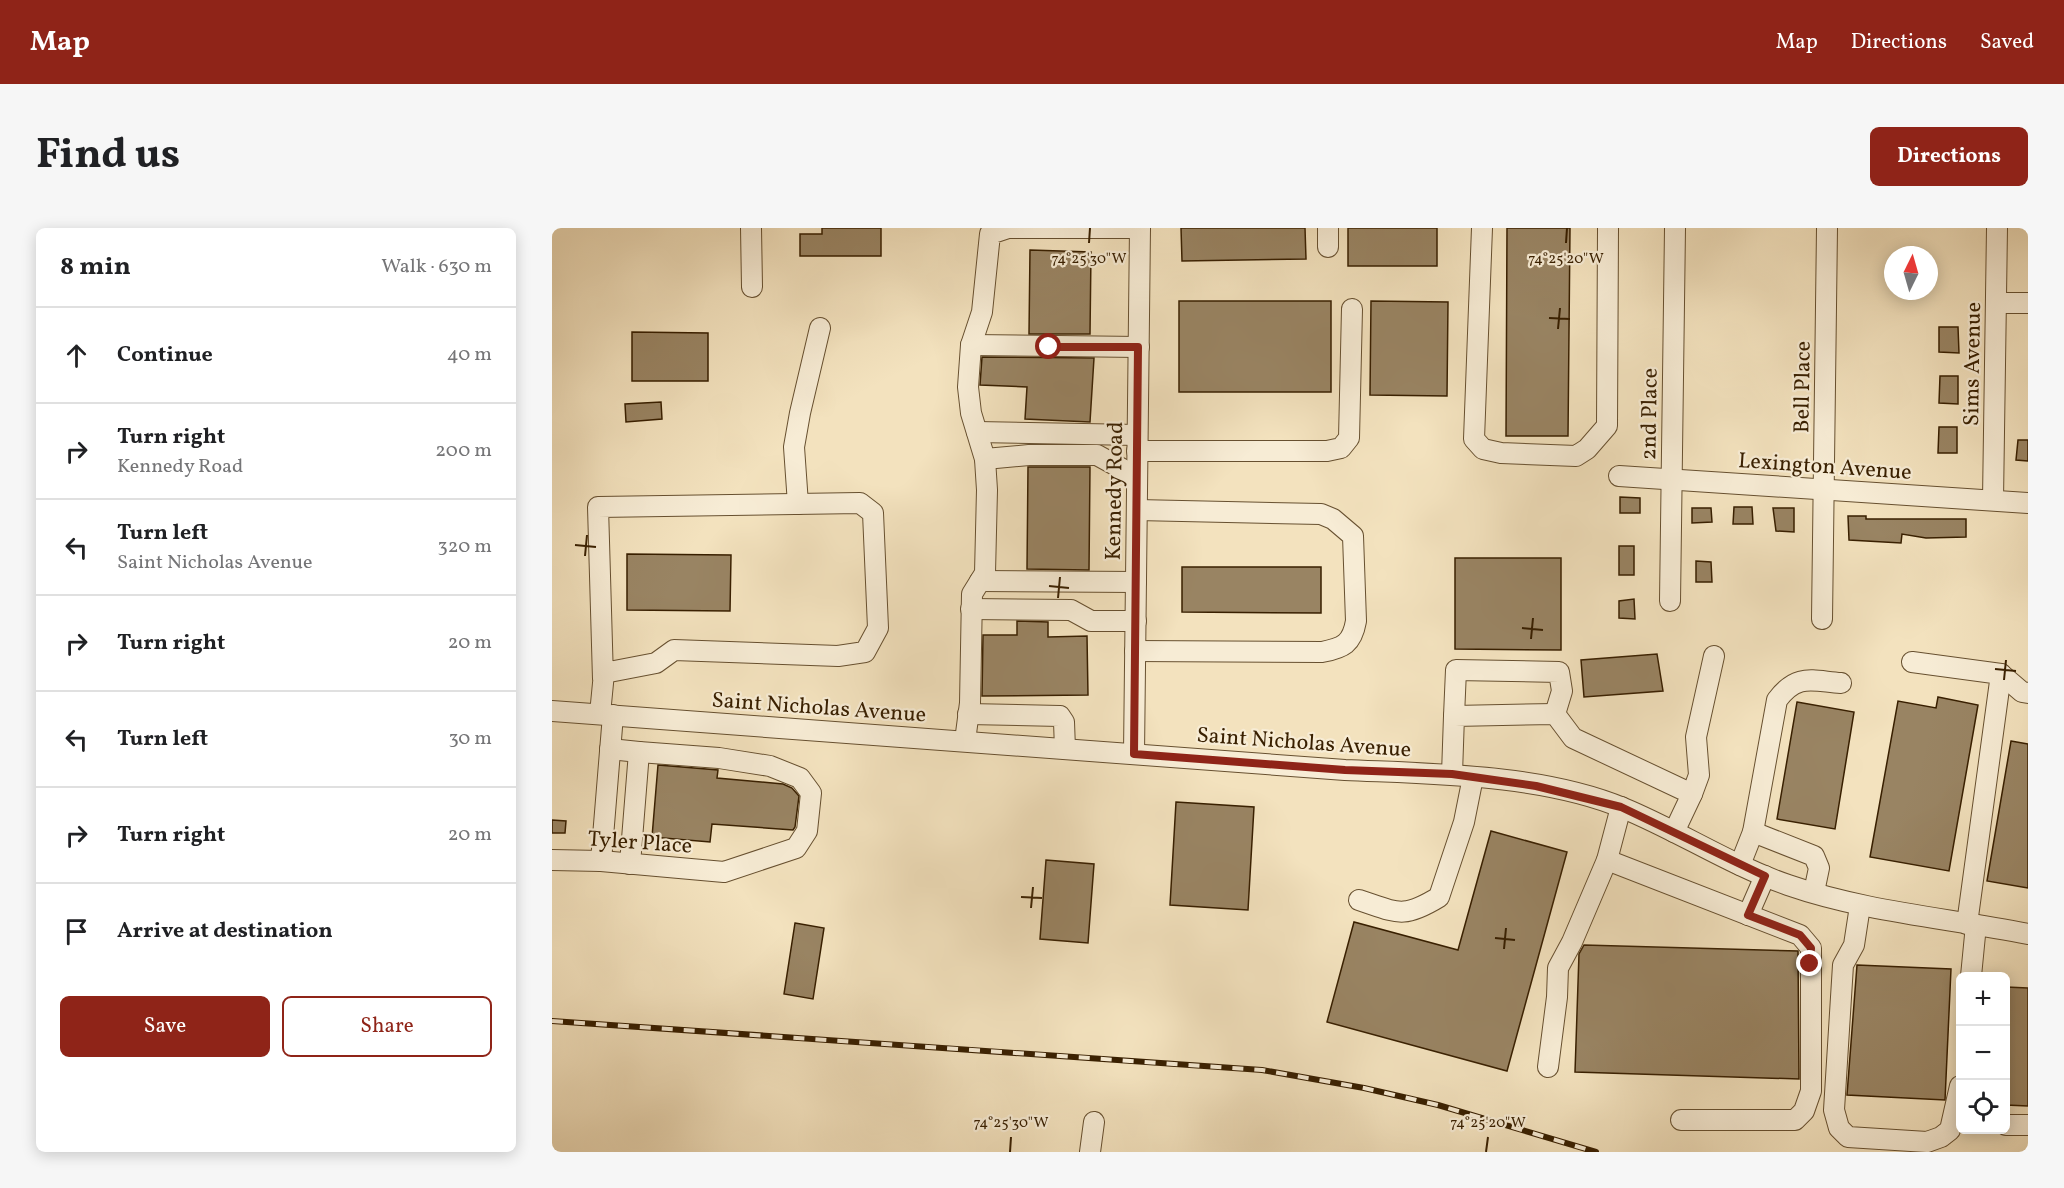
<!DOCTYPE html>
<meta charset="utf-8">
<style>
:root{--surface:#fff;--page:#f6f6f6;--text:#202124;--muted:#757577;--line:#e0e0e0;--accent:#8f2418}
body{margin:0;font-family:Vollkorn,serif;background:var(--page);color:var(--text)}
.controls{position:absolute;right:18px;bottom:18px;display:grid;overflow:hidden;border-radius:9px;box-shadow:0 3px 15px #0003}
.controls button{width:54px;height:54px;display:grid;place-items:center;padding:0;border:0;border-bottom:2px solid var(--line);background:var(--surface);color:var(--text);font:30px sans-serif}
.compass{position:absolute;left:1332px;top:18px;width:54px;height:54px;border-radius:50%;background:var(--surface);box-shadow:0 3px 15px #0003;rotate:5deg}
.stop{position:absolute;width:18px;height:18px;margin:-14px;border:4px solid #8f2418;border-radius:50%;background:#fff}
.stop.end{background:#8f2418;border-color:#fff;box-shadow:0 2px 6px #0008}
.list{margin:0;padding:0;list-style:none}
h2{display:flex;justify-content:space-between;align-items:center;height:78px;margin:0;padding:0 24px;font-size:26px}
h2 small{font-size:20px;font-weight:400;color:var(--muted)}
.list li{display:grid;grid-template-columns:39px 1fr auto;gap:18px;align-items:center;box-sizing:border-box;height:96px;padding:0 24px;border-top:2px solid var(--line)}
.list b{display:block;font-size:22px;white-space:nowrap}
.list p{margin:0;font-size:20px;white-space:nowrap;color:var(--muted)}
.list em{font-size:20px;font-style:normal;color:var(--muted)}
.actions{display:flex;gap:12px;padding:18px 24px}
.actions a{flex:1;padding:14px 0;border:2px solid var(--accent);border-radius:9px;text-align:center;font-size:21px;color:var(--accent)}
.actions .main{background:var(--accent);color:#fff}
.icon{flex:none;width:33px;height:33px;fill:none;stroke:currentColor;stroke-width:2;stroke-linecap:round;stroke-linejoin:round}
.map{position:relative;flex:none;width:1476px;height:924px;overflow:hidden;border-radius:9px}
header{display:flex;align-items:center;gap:36px;box-sizing:border-box;height:84px;padding:0 30px;background:var(--accent);color:#fff}
header strong{font-size:28px}
nav{display:flex;gap:33px;margin-inline-start:auto;font-size:21px}
.intro{display:flex;align-items:center;justify-content:space-between;box-sizing:border-box;height:144px;padding:0 36px}
h1{margin:0;font-size:42px}
.button{padding:15px 27px;border-radius:9px;background:var(--accent);color:#fff;font-size:21px;font-weight:700}
main{display:flex;gap:36px;padding:0 36px}
aside{flex:1;background:var(--surface);border-radius:9px;box-shadow:0 3px 15px #0003}
.map>svg:first-child{display:block}
.building{fill:#998463;stroke:#381f00;stroke-width:1.5}
.lines{fill:none;stroke-linecap:round;stroke-linejoin:round}
.minor-casing{stroke:#675030;stroke-width:22}
.minor{stroke:#f7ecd5;stroke-width:20}
.rail-casing{stroke:#381f00;stroke-width:6}
.rail{stroke:#f7ecd5;stroke-width:4;stroke-dasharray:11;stroke-linecap:butt}
.route{stroke:#8f2418;stroke-width:8}
.ticks{fill:none;stroke:#381f00;stroke-width:2}
.labels{text-anchor:middle;stroke-width:4.5;stroke-linejoin:round;paint-order:stroke}
.street-label{font-size:22px;fill:#381f00;stroke:#f7ecd5}
.ticks-label{font-size:15px;text-anchor:middle;fill:#381f00;stroke:#f7ecd5;stroke-width:4.5;stroke-linejoin:round;paint-order:stroke}
</style>
<header>
<strong>Map</strong>
<nav><a>Map</a><a>Directions</a><a>Saved</a></nav>
</header>
<div class="intro"><h1>Find us</h1><a class="button">Directions</a></div>
<main>
<aside>
<h2>8 min<small>Walk · 630 m</small></h2>
<ul class="list">
<li><svg class="icon" aria-label="ahead" viewBox="0 0 24 24"><path d="M12 20V5M6 11l6-6 6 6"/></svg><div><b>Continue</b></div><em>40 m</em></li>
<li><svg class="icon" aria-label="right" viewBox="0 0 24 24"><path d="M7 20v-9h11M14 6l5 5-5 5"/></svg><div><b>Turn right</b><p>Kennedy Road</p></div><em>200 m</em></li>
<li><svg class="icon" aria-label="left" viewBox="0 0 24 24"><path d="M17 20v-9H6M10 6l-5 5 5 5"/></svg><div><b>Turn left</b><p>Saint Nicholas Avenue</p></div><em>320 m</em></li>
<li><svg class="icon" aria-label="right" viewBox="0 0 24 24"><path d="M7 20v-9h11M14 6l5 5-5 5"/></svg><div><b>Turn right</b></div><em>20 m</em></li>
<li><svg class="icon" aria-label="left" viewBox="0 0 24 24"><path d="M17 20v-9H6M10 6l-5 5 5 5"/></svg><div><b>Turn left</b></div><em>30 m</em></li>
<li><svg class="icon" aria-label="right" viewBox="0 0 24 24"><path d="M7 20v-9h11M14 6l5 5-5 5"/></svg><div><b>Turn right</b></div><em>20 m</em></li>
<li><svg class="icon" aria-label="arrive" viewBox="0 0 24 24"><path d="M6 21V4h12l-3 4 3 4H6"/></svg><div><b>Arrive at destination</b></div></li>
</ul>
<div class="actions"><a class="main">Save</a><a>Share</a></div>
</aside>
<div class="map">
<svg width="1476" height="924" viewBox="0 0 1476 924">
<rect width="100%" height="100%" fill="#f3e2be"/>
<filter id="stains"><feTurbulence type="fractalNoise" baseFrequency=".00333" numOctaves="4"/><feColorMatrix values="0 0 0 0 .2 0 0 0 0 .09 0 0 0 0 .02 0 0 0 .5 -.17"/></filter>
<radialGradient id="worn" r=".72"><stop offset=".6" stop-color="#630" stop-opacity="0"/><stop offset="1" stop-color="#630" stop-opacity=".3"/></radialGradient>
<g class="building">
<polygon points="270,0 329,0 329,28 248,28 248,6 270,6"/>
<polygon points="629,0 753,0 754,31 630,33"/>
<rect x="796" y="0" width="89" height="38"/>
<polygon points="955,0 1018,0 1016,208 954,208"/>
<polygon points="478,22 539,24 538,106 477,106"/>
<rect x="627" y="73" width="152" height="91"/>
<polygon points="819,73 896,74 895,168 818,167"/>
<polygon points="1387,99 1406,99 1407,125 1387,124"/>
<polygon points="80,104 156,105 156,153 80,153"/>
<polygon points="430,129 542,130 538,194 473,191 475,159 428,157"/>
<polygon points="1388,148 1406,148 1406,176 1387,175"/>
<polygon points="109,174 110,191 74,194 73,176"/>
<polygon points="1387,199 1405,199 1405,225 1386,225"/>
<polygon points="1466,212 1476,212 1476,233 1464,232"/>
<polygon points="476,239 538,239 537,342 475,341"/>
<polygon points="1068,269 1088,270 1088,285 1068,285"/>
<polygon points="1182,279 1200,279 1201,296 1181,296"/>
<polygon points="1140,280 1159,280 1160,294 1140,295"/>
<polygon points="1221,280 1242,280 1242,304 1224,303"/>
<polygon points="1296,288 1314,288 1314,291 1414,291 1414,309 1374,310 1350,306 1349,315 1297,312"/>
<rect x="1067" y="318" width="15" height="29"/>
<polygon points="75,326 179,327 178,383 75,382"/>
<polygon points="903,330 1009,330 1009,422 903,421"/>
<polygon points="1144,333 1159,334 1160,354 1144,354"/>
<polygon points="630,339 769,339 769,385 630,384"/>
<polygon points="1082,371 1083,391 1067,390 1067,373"/>
<polygon points="465,393 496,394 496,409 535,408 536,467 430,468 431,407 465,407"/>
<polygon points="1105,426 1111,463 1032,469 1029,432"/>
<polygon points="1386,469 1426,477 1397,643 1318,629 1346,473 1384,480"/>
<polygon points="1245,474 1302,484 1283,601 1225,591"/>
<polygon points="1459,513 1476,516 1476,660 1435,653"/>
<polygon points="106,537 166,542 165,550 231,556 240,560 247,568 243,599 241,602 160,596 158,614 100,609"/>
<polygon points="624,574 702,579 696,682 618,677"/>
<polygon points="0,592 14,593 13,605 0,605"/>
<polygon points="939,603 1015,624 955,843 775,794 802,694 906,722"/>
<polygon points="494,632 542,636 536,715 488,711"/>
<polygon points="243,695 272,700 261,771 232,766"/>
<polygon points="1032,717 1246,723 1247,851 1023,844 1027,726"/>
<polygon points="1305,737 1399,741 1393,872 1295,867"/>
<polygon points="1454,759 1476,760 1476,878 1454,877"/>
</g>
<g class="lines">
<defs>
<g id="minor">
<polyline points="199,0 200,59"/>
<polyline points="930,0 922,211 931,221 949,225 1024,228 1035,221 1055,198 1056,0"/>
<polyline points="776,19 776,0"/>
<polyline points="1444,75 1476,75"/>
<polyline points="419,117 587,119"/>
<polyline points="425,204 585,207"/>
<polyline points="585,223 775,223 789,220 797,210 800,81"/>
<polyline points="433,231 477,227 545,227 585,249"/>
<polyline points="1067,248 1476,275"/>
<polyline points="1441,272 1445,0"/>
<polyline points="246,276 242,219 248,185 268,100"/>
<polyline points="428,353 584,354"/>
<polyline points="1118,373 1123,0"/>
<polyline points="419,381 519,382 539,393 584,393"/>
<polyline points="1270,391 1275,0"/>
<path d="M583,423L770,424C791,420 800,416 804,393L801,308L781,291L769,286L585,282"/>
<polyline points="1360,434 1449,446 1415,696"/>
<polyline points="1449,446 1470,464 1476,465"/>
<path d="M0,483L793,542C880,546 989,546 1071,580C1127,603 1178,637 1236,657C1314,684 1396,690 1476,706"/>
<polyline points="48,486 52,445 104,435 122,422 286,428 313,424 326,400 321,285 308,275 46,279 51,451"/>
<polyline points="416,486 508,488 512,494 513,521"/>
<polyline points="902,488 904,442 1007,444 1010,463 1003,486"/>
<polyline points="413,513 418,475 420,366 433,345 435,262 433,231 419,185 416,159 419,117 430,84 438,6 456,0 588,0"/>
<polyline points="58,521 87,524 78,636"/>
<polyline points="582,526 588,0"/>
<polyline points="900,546 902,488 1003,486 1021,510 1140,566 1122,604"/>
<polyline points="1140,566 1147,547 1144,509 1162,428"/>
<polyline points="1201,604 1262,628 1267,640 1262,664"/>
<polyline points="0,632 49,633 172,644 244,620 255,603 259,565 248,550 218,538 167,530 87,524"/>
<polyline points="1055,632 1248,707 1259,720 1259,863 1252,883 1243,892 1129,892"/>
<polyline points="49,633 61,487"/>
<path d="M1188,637L1201,604L1225,472C1245,445 1260,453 1289,455"/>
<path d="M807,672C846,685 851,691 887,669L912,594L921,549"/>
<polyline points="1308,678 1302,717 1291,737 1282,882 1287,900 1296,909 1375,914 1389,909 1398,902 1408,858"/>
<polyline points="1196,687 1213,648"/>
<polyline points="1419,748 1424,697"/>
<polyline points="996,839 1005,769 1006,740 1020,714 1055,632 1069,579"/>
<polyline points="1454,897 1476,897"/>
<polyline points="538,924 542,894"/>
</g>
</defs>
<use href="#minor" class="minor-casing"/>
<use href="#minor" class="minor"/>
<defs>
<polyline id="rail" points="0,793 710,842 812,860 886,877 1044,924"/>
</defs>
<use href="#rail" class="rail-casing"/>
<use href="#rail" class="rail"/>
</g>
<g class="lines">
<polyline class="route" points="497,119 586,119 582,526 793,542 900,546 984,558 1069,579 1213,648 1196,687 1248,707 1259,720 1258,736"/>
</g>
<path class="ticks" d="M537,15L538,0M1014,15L1015,0M997,90L1018,91M1006,101L1008,80M23,317L44,319M33,328L35,307M497,358L517,360M506,370L508,349M970,400L991,402M979,411L981,390M1443,441L1464,443M1452,452L1454,432M469,669L490,670M479,680L481,659M943,710L963,712M952,721L954,700M458,924L459,909M934,924L936,909"/>
<g class="labels">
<g class="street-label">
<text transform="translate(1419 136) rotate(-89)" y="8">Sims Avenue</text>
<text transform="translate(1249 159) rotate(-89)" y="8">Bell Place</text>
<text transform="translate(1096 186) rotate(-89)" y="8">2nd Place</text>
<text transform="translate(1273 237) rotate(4)" y="8">Lexington Avenue</text>
<text transform="translate(561 263) rotate(-89)" y="8">Kennedy Road</text>
<text transform="translate(267 478) rotate(4)" y="8">Saint Nicholas Avenue</text>
<text transform="translate(752 513) rotate(4)" y="8">Saint Nicholas Avenue</text>
<text transform="translate(88 613) rotate(4)" y="8">Tyler Place</text>
</g>
</g>
<g class="ticks-label">
<text x="537" y="35">74°25'30"W</text>
<text x="1014" y="35">74°25'20"W</text>
<text x="459" y="899">74°25'30"W</text>
<text x="936" y="899">74°25'20"W</text>
</g>
<rect width="100%" height="100%" filter="url(#stains)"/>
<rect width="100%" height="100%" fill="url(#worn)"/>
</svg>
<div class="controls">
<button>+</button>
<button>−</button>
<button><svg class="icon" aria-label="locate" viewBox="0 0 24 24"><circle cx="12" cy="12" r="6"/><path d="M12 2v4M12 18v4M2 12h4M18 12h4"/></svg></button>
</div>
<svg class="compass" viewBox="-18 -18 36 36"><path d="M0-13l5 13h-10z" fill="#e53935"/><path d="M0 13l5-13h-10z" fill="#757577"/></svg>
<div class="stop" style="left:497px;top:119px"></div>
<div class="stop end" style="left:1258px;top:736px"></div>
</div>
</main>
